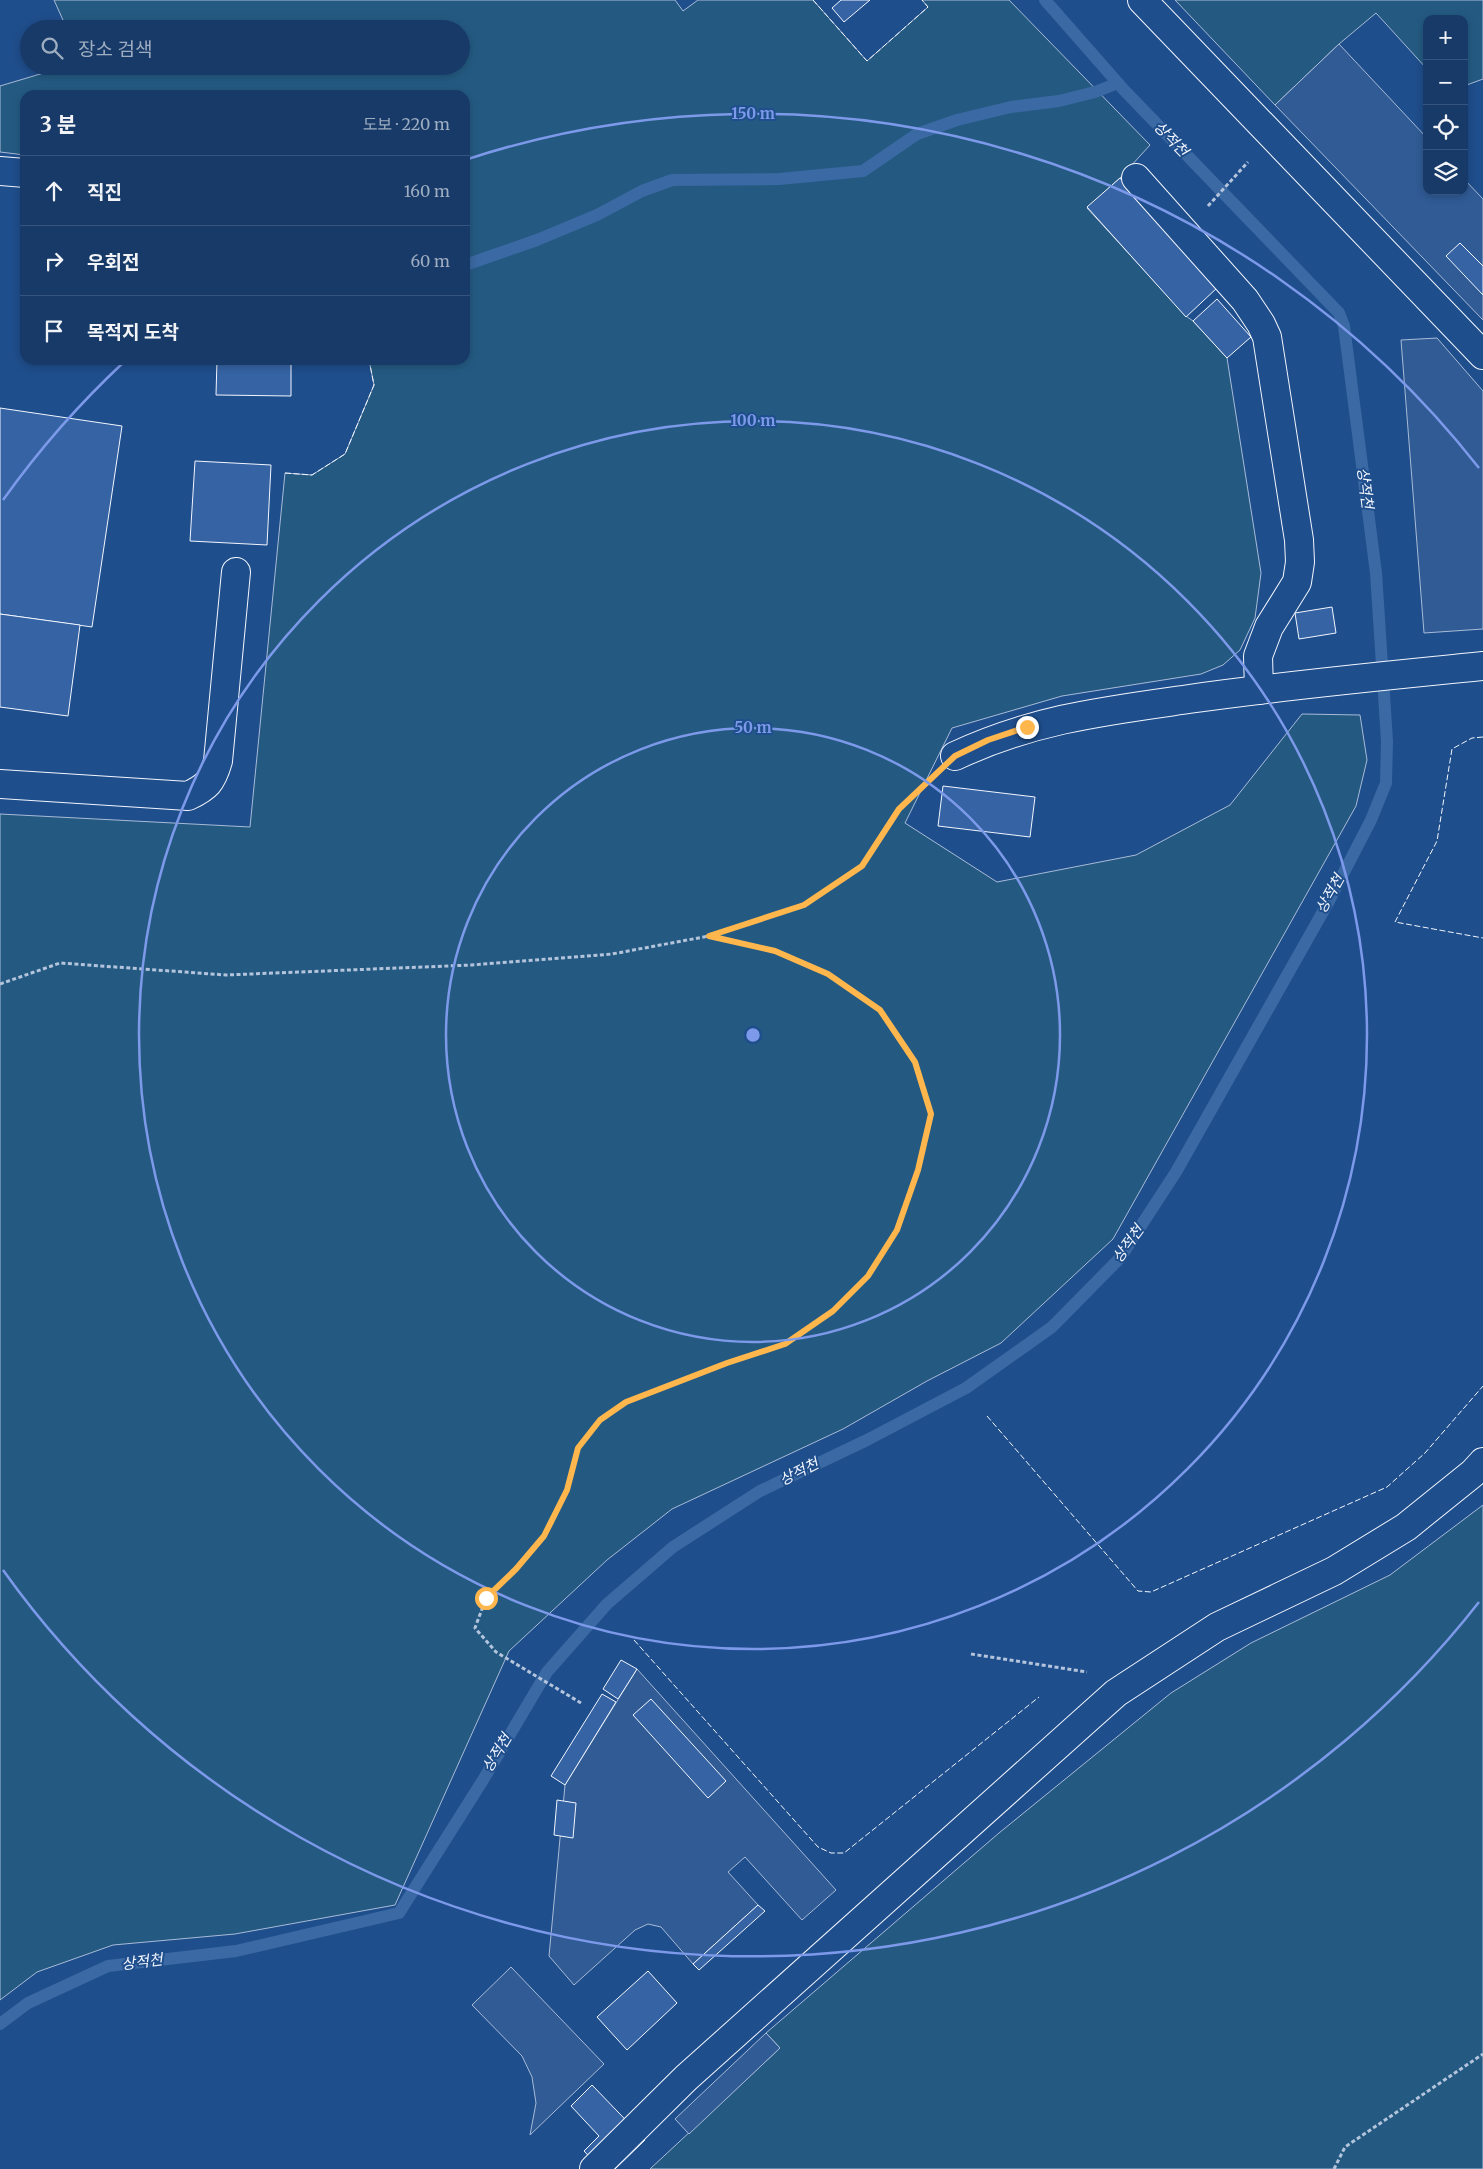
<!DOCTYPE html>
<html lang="ko">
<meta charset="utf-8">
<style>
:root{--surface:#173a69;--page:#20416f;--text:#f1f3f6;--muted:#9eadc0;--line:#36547d}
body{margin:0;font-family:Merriweather,"Noto Sans KR",serif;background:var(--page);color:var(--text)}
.controls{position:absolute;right:15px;top:15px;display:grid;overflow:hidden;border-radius:10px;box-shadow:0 2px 8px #0003}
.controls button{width:45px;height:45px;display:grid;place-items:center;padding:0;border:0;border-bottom:1px solid var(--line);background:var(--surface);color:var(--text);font:25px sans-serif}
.stop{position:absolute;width:15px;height:15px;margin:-11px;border:4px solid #ffb74d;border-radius:50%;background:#fff}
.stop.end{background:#ffb74d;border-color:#fff;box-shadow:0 1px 5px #0008}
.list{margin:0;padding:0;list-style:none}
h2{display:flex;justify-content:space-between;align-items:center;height:65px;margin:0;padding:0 20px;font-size:21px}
h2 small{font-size:16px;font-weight:400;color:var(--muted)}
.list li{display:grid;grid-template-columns:32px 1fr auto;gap:15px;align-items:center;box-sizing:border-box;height:70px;padding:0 20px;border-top:1px solid var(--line)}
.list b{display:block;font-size:19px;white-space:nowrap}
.list em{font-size:16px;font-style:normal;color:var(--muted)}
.icon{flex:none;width:28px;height:28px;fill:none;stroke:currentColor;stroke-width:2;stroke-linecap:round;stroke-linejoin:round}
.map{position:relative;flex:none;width:1483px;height:2169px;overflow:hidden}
.search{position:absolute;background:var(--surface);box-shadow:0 2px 8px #0003;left:20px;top:20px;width:450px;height:55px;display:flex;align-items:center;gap:12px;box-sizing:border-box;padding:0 18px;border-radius:28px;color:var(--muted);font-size:19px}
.panel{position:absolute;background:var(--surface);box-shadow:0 2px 8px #0003;left:20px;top:90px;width:450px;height:275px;border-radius:15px}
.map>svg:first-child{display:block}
.green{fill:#245a82;stroke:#a8bbd7}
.parking{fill:#305b95;stroke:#a8bbd7}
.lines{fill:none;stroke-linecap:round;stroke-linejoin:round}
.stream{stroke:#3b69a3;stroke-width:12}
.building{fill:#3563a3;stroke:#f2f6ff}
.minor-casing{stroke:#f2f6ff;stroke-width:30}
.path{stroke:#b3c4dc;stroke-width:3;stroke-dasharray:4 2.5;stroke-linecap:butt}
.minor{stroke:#1f4e8c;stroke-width:28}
.fence{stroke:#f2f6ff;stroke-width:1;stroke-dasharray:6 2.5;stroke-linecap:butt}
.route{stroke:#ffb74d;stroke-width:6}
.ring{fill:none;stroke:#7d9aea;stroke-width:2.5}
.labels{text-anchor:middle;stroke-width:4;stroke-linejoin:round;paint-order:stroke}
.water-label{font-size:15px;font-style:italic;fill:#f2f6ff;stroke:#1f4e8c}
.centre{fill:#7d9aea;stroke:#1f4e8c;stroke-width:2.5}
.ring-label{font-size:15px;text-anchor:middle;font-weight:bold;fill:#7d9aea;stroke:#1f4e8c;stroke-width:4;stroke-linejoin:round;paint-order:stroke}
</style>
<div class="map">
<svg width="1483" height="2169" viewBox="0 0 1483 2169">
<rect width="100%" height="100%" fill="#1f4e8c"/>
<g class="green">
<polygon points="54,0 675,0 683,11 698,0 813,0 867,61 928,7 922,0 1009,0 1150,145 1120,178 1087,208 1186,316 1193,321 1227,358 1261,573 1255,618 1240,650 1223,665 1201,674 1062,696 952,728 905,823 997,882 1136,855 1230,805 1302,714 1360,715 1367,760 1356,806 1113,1239 1001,1343 927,1381 843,1429 672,1509 607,1560 509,1651 395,1905 235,1934 113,1945 37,1972 0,2000 0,814 250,827 285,473 312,475 345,454 374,385 369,360 465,360 465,95 25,95 25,155 0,152 0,86 67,66 461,66 461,29 67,29"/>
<polygon points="1175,0 1483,0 1483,79 1464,86 1464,19 1427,19 1427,69 1376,13 1339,44 1275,105"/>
<polygon points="1483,1505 1483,2169 650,2169 780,2048 766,2033 999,1833 1171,1693 1251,1643 1390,1575"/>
</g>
<g class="parking">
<polygon points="1339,44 1427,138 1427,191 1464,191 1464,179 1483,199 1483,320 1275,105"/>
<polygon points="1437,338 1483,391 1483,629 1424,633 1401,340"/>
<polygon points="637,1669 836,1890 802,1920 745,1857 728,1872 758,1905 693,1964 661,1927 648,1924 635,1930 574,1985 549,1956 565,1785"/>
<polygon points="511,1967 604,2064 530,2135 536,2103 532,2077 522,2056 472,2005"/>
<polygon points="766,2033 780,2048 689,2134 675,2119"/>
</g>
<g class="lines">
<g class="stream">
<polyline points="465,265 537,240 597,215 642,191 672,180 779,179 863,171 917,134 957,120 1011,107 1059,101 1095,92 1118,83"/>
<polyline points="0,2024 28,2003 108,1966 236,1951 399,1913 483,1780 547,1672 607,1604 673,1547 760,1491 867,1440 966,1388 1052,1327 1120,1258 1176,1172 1329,901 1371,820 1386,783 1387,741 1376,573 1344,326 1339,313 1124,90 1045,0"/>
</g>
</g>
<g class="building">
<polygon points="841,0 870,0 844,22 832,8"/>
<polygon points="1120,178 1218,287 1186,317 1087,207"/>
<polygon points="1460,243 1483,266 1483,295 1446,256"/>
<polygon points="1217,299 1251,337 1227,358 1193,321"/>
<polygon points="217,360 291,360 291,396 216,395"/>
<polygon points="0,408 122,426 92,627 0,614"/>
<polygon points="195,461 271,465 267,545 190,541"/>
<polygon points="1332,607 1336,633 1299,639 1295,613"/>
<polygon points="0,614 80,625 68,716 0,707"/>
<polygon points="943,786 1035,797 1030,837 938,826"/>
<polygon points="621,1660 637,1669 618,1699 603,1689"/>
<polygon points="602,1694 616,1702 565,1785 551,1776"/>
<polygon points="651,1699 726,1781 708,1798 633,1715"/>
<polygon points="557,1800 576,1803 573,1838 554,1835"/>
<polygon points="758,1905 765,1911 699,1970 693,1964"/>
<polygon points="648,1971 677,2003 627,2050 597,2017"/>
<polygon points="592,2085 645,2140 615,2169 601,2169 584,2151 599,2136 571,2106"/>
</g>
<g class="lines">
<defs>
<g id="minor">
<polyline points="1142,0 1483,355"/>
<polyline points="0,171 25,173"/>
<polyline points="1136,178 1245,300 1261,324 1267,337 1299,540 1300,562 1297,582 1269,627 1258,656 1259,690"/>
<path d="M955,756C1034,719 1104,711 1189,699C1287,685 1385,676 1483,666"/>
<path d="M0,784L188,796C207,787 212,782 218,761L236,572"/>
<polyline points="594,2169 686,2078 1116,1693 1217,1627 1334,1571 1406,1527 1473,1473 1483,1462"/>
</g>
</defs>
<use href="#minor" class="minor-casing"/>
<g class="path">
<polyline points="1208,206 1248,162"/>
<polyline points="0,984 60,963 226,975 472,965 612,954 709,936 804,905 862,866 899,809 929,781"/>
<polyline points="971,1654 1087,1672"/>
<polyline points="581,1703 496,1652 475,1628 486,1598 516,1569 544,1536 567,1490 578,1449 600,1419 626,1402 727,1363 785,1344 833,1311 868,1276 897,1230 918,1170 931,1114 915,1062 880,1010 828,974 775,951 709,936"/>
<polyline points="1334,2169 1345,2147 1483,2054"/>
</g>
<use href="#minor" class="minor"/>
<g class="fence">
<polyline points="813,0 867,61 928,7 922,0"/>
<polyline points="285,473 312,475 345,454 374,385 369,360"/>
<polyline points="1483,737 1472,738 1452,749 1437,841 1395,922 1483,938"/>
<polyline points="987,1416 1138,1591 1151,1592 1387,1487 1425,1453 1483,1386"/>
<polyline points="634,1640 818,1847 831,1853 844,1853 1039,1697"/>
</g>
</g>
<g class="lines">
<polyline class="route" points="486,1598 516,1569 544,1536 567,1490 578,1448 600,1420 626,1402 727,1363 785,1344 833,1311 868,1276 897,1230 918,1170 931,1114 915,1062 880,1010 828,974 775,951 709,936 804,905 862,866 899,809 955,756 988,740 1027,727"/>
</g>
<g class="ring">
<circle cx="753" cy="1035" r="307"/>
<circle cx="753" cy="1035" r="614"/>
<path d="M1479 1602A921 921 0 0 1 3 1570M3 500A921 921 0 0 1 125 361M468 159A921 921 0 0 1 1479 468"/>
</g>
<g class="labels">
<g class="water-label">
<text transform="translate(1171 139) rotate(46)" y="5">상적천</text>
<text transform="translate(1365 488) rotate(83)" y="5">상적천</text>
<text transform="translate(1330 894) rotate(-61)" y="5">상적천</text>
<text transform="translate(1128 1244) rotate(-54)" y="5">상적천</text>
<text transform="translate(799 1472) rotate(-27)" y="5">상적천</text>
<text transform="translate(497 1753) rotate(-59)" y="5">상적천</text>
<text transform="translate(142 1962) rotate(-7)" y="5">상적천</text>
</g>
</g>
<circle cx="753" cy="1035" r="8" class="centre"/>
<g class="ring-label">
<text x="753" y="119">150 m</text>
<text x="753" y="426">100 m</text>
<text x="753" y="733">50 m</text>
</g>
</svg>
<div class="controls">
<button>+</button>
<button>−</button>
<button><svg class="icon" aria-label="locate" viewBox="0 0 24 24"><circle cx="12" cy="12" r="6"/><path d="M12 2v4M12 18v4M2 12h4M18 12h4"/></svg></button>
<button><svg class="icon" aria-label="layers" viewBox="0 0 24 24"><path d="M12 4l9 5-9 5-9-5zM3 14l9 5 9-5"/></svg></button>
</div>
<div class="stop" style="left:486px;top:1598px"></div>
<div class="stop end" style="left:1027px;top:727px"></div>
<div class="search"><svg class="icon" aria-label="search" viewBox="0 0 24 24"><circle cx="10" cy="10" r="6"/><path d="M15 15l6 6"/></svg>장소 검색</div>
<section class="panel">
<h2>3 분<small>도보 · 220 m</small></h2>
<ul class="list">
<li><svg class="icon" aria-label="ahead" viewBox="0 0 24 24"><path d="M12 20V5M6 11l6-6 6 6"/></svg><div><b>직진</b></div><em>160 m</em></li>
<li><svg class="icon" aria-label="right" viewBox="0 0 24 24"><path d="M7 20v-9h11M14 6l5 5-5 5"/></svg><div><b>우회전</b></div><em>60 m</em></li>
<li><svg class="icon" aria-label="arrive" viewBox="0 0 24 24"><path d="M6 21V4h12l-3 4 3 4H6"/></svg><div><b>목적지 도착</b></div></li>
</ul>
</section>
</div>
